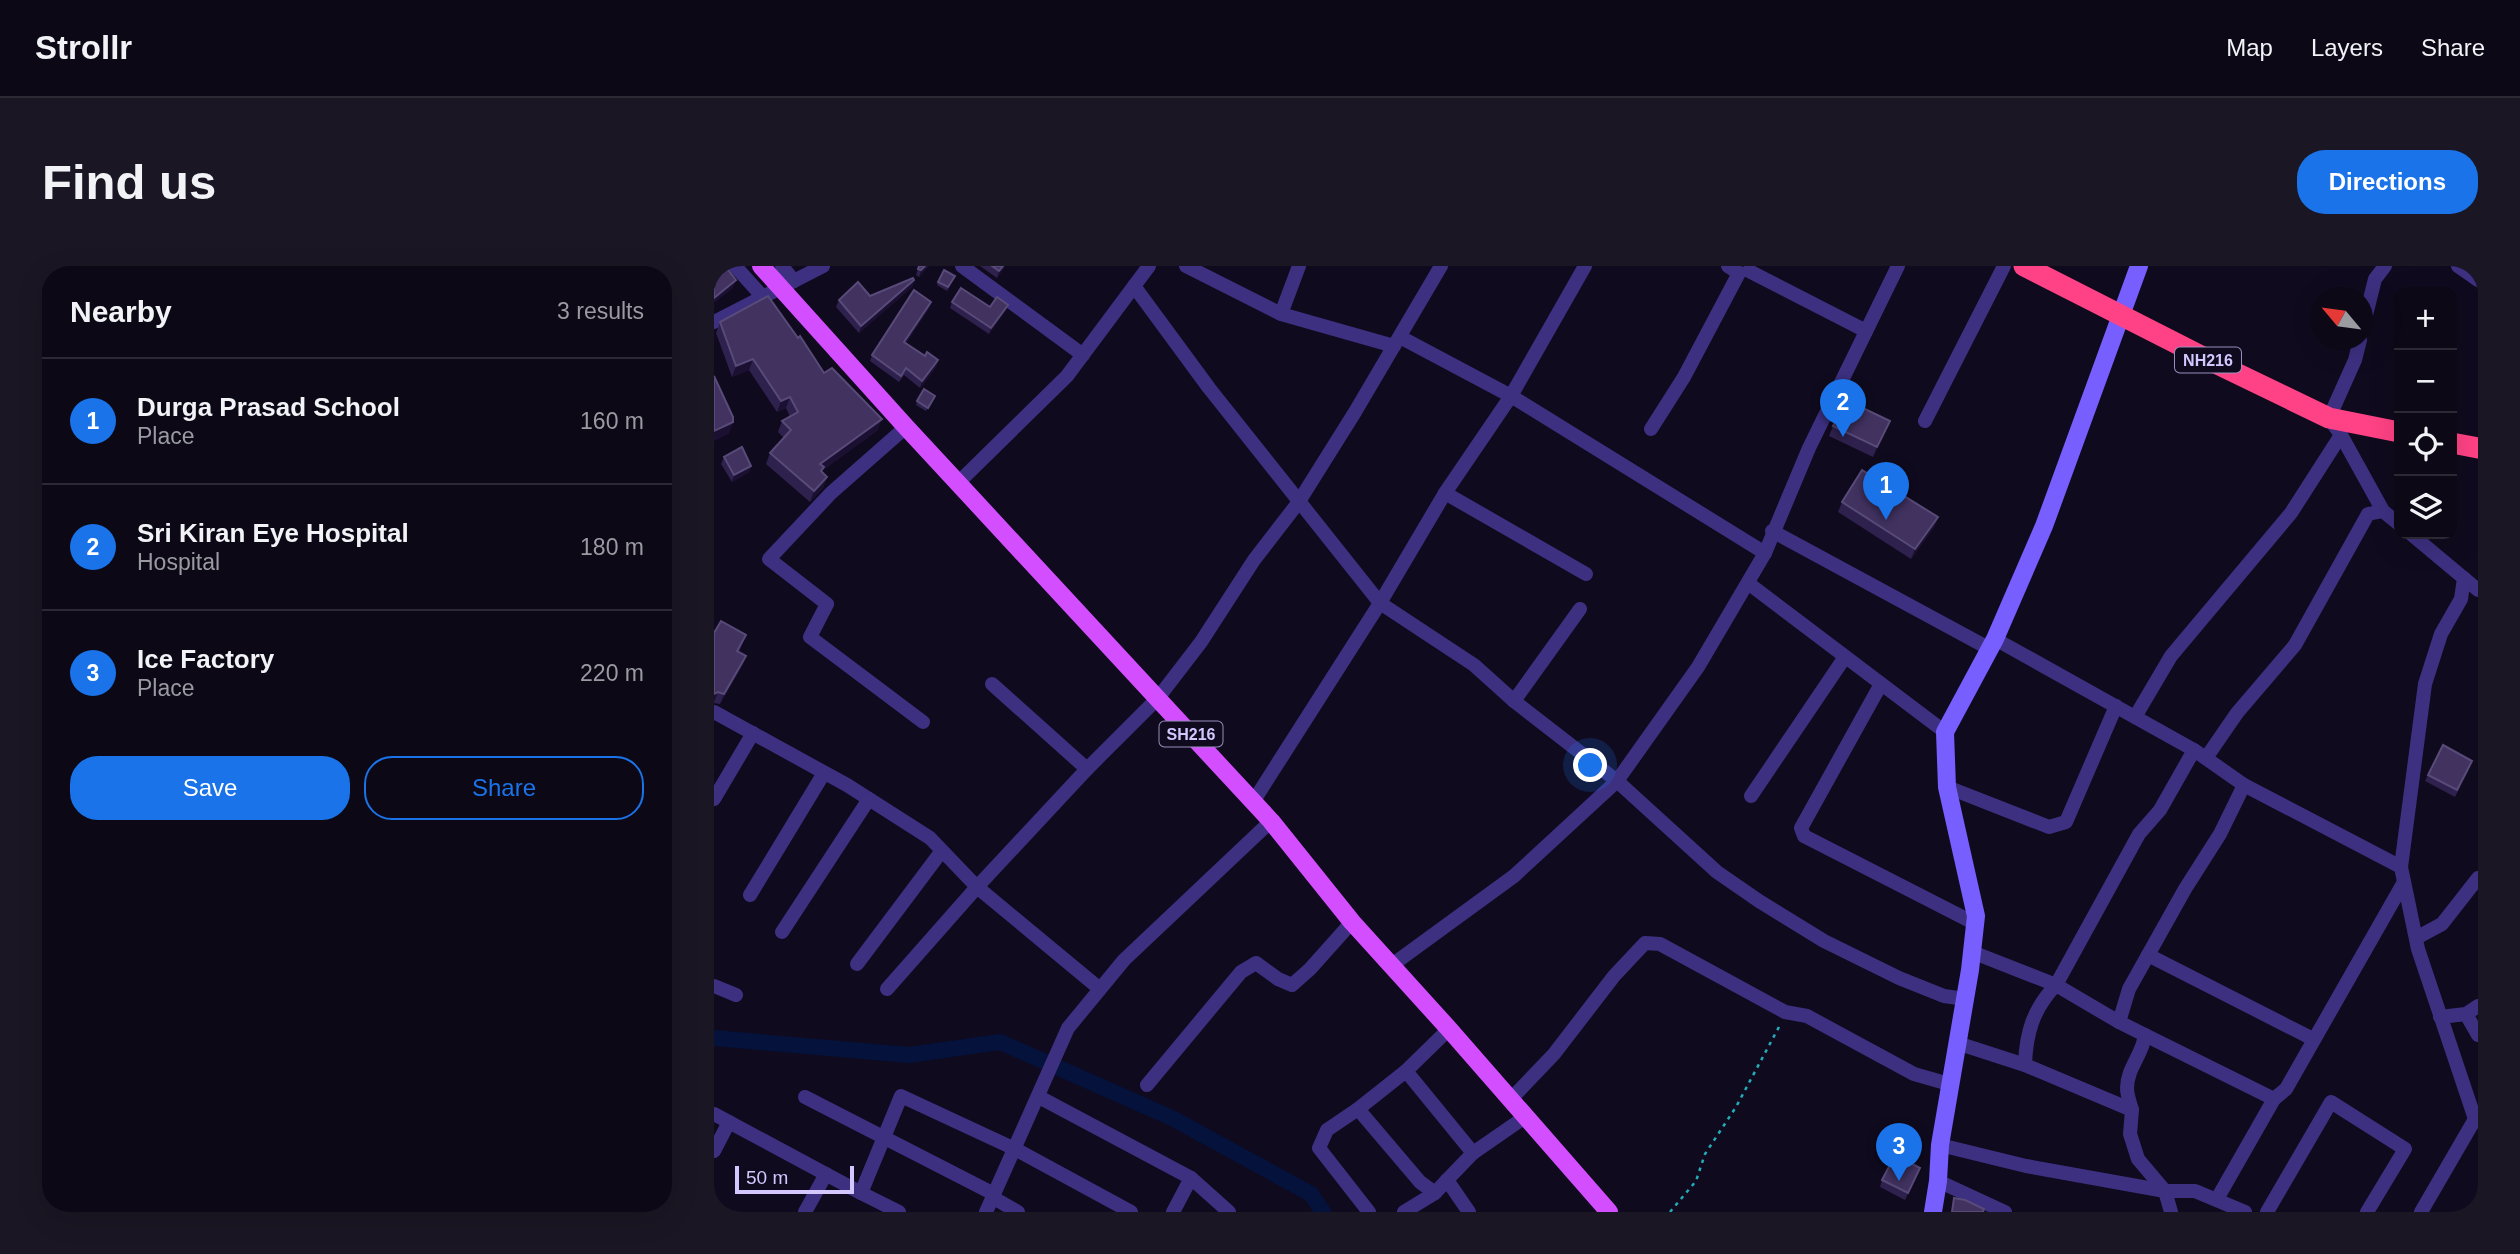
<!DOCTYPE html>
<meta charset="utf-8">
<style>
:root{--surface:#0c0816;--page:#1a1623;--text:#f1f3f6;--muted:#9a9aa1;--line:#2c2935;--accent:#1a73e8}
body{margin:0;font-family:Helvetica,sans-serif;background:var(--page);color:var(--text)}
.controls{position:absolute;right:21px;top:21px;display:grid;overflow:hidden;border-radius:14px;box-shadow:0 7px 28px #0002}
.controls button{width:63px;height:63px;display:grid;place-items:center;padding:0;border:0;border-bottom:2px solid var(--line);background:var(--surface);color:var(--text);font:35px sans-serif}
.compass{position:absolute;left:1596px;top:21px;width:63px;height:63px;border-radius:50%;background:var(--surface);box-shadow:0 7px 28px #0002;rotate:299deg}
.scale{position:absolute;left:21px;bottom:18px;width:119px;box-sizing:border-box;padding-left:7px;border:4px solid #d4c7ff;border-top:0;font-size:19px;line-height:24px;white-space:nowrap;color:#d4c7ff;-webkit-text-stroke:5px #100a1e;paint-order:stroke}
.you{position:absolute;left:877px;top:500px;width:24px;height:24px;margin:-18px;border:5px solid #fff;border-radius:50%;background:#1a73e8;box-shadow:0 0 0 10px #1a73e833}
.badge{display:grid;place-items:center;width:46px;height:46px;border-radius:50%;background:var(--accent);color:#fff;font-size:23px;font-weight:700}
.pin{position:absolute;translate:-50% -58px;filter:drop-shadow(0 2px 4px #0008)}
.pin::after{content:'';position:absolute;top:37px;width:24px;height:21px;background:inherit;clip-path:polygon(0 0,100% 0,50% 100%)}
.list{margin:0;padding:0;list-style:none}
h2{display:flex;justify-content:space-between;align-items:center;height:91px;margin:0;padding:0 28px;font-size:30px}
h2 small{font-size:23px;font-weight:400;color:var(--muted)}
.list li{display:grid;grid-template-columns:46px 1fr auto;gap:21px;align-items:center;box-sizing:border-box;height:126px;padding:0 28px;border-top:2px solid var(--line)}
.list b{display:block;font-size:26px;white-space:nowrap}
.list p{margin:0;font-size:23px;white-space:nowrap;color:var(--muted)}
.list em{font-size:23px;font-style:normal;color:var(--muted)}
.actions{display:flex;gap:14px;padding:21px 28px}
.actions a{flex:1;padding:16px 0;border:2px solid var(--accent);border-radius:28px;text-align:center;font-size:24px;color:var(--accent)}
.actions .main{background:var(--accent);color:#fff}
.icon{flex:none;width:38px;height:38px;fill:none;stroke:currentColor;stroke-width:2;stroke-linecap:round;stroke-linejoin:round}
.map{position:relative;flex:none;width:1764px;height:946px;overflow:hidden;border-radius:28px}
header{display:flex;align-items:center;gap:42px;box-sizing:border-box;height:98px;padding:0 35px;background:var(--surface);border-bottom:2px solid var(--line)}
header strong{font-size:33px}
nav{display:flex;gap:38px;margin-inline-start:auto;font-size:24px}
.intro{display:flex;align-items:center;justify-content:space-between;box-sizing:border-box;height:168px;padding:0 42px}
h1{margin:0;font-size:49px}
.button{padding:18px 32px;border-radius:28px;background:var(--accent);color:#fff;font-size:24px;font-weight:700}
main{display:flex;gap:42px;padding:0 42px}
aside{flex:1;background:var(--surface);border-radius:28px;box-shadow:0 7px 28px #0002}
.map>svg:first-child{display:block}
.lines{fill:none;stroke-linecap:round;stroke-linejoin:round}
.canal{stroke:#04123c;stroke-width:16}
.path{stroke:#21aeb8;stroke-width:2.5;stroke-dasharray:3.5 5;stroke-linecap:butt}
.street{stroke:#3d3081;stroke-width:14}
.secondary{stroke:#765eff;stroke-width:18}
.primary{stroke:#d34eff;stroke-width:18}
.highway{stroke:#ff4285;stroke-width:21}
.wall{fill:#2f214d}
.shaded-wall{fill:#1b1032}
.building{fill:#413260;stroke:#584a79;stroke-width:2}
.labels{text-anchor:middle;stroke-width:5;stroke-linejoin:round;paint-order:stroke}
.shield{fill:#100a1e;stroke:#998ebc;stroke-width:2}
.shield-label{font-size:16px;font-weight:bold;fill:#d4c7ff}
</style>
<header>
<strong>Strollr</strong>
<nav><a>Map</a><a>Layers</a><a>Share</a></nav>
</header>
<div class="intro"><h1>Find us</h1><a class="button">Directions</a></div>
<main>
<aside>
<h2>Nearby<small>3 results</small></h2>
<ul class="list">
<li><span class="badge">1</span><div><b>Durga Prasad School</b><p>Place</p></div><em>160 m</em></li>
<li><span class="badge">2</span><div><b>Sri Kiran Eye Hospital</b><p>Hospital</p></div><em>180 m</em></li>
<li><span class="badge">3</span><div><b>Ice Factory</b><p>Place</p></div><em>220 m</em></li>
</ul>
<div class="actions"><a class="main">Save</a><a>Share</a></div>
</aside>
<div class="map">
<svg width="1764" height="946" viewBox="0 0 1764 946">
<rect width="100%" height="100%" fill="#100a1e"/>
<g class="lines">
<polyline class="canal" points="0,772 195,789 286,776 458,852 597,928 609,946"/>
<polyline class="path" points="956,946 982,915 991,888 1022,841 1066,759"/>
<g class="street">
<polyline points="21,0 48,30"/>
<polyline points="68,0 80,15"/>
<polyline points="248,0 369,89"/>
<polyline points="472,0 567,48 680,80"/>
<polyline points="1744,0 1764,14"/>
<polyline points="1035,5 1152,65"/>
<polyline points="420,20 495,122 666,337 760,399 800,435 903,515 1003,606 1045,635 1110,675 1185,712 1230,730 1251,733"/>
<polyline points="567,48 585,0"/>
<polyline points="0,56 109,0"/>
<polyline points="1648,65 1661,13 1671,0"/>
<polyline points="686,71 797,130 1051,287"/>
<polyline points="1646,74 1641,94 1615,152 1627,169 1669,245 1685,258"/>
<polyline points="1211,155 1290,0"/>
<polyline points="192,161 117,227 55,293 113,338 96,371 209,456"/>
<polyline points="937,163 970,111 1025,7 1014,0"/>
<polyline points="245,216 353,110 435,0"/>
<polyline points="731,227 872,308"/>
<polyline points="1058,265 1276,383"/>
<polyline points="1697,268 1764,324"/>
<polyline points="1750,312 1747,333 1727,368 1711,418 1687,601 1704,683 1761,853"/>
<polyline points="1034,317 1231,466"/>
<path d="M1281,373L1480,484L1446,544L1425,568L1342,719C1319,743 1312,767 1311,799"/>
<polyline points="278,418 373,503"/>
<polyline points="1167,418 1087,562 1090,570 1262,658"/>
<polyline points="800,435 866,343"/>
<polyline points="0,446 133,519 216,572 263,621 373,503 444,432 487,376 540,294 584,237 641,146 727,0"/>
<polyline points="1421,451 1457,390 1577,247 1627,169"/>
<polyline points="1492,492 1523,447 1581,379 1654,248 1669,245"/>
<polyline points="1530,519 1687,601"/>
<polyline points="1233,521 1335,561 1352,556 1402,440"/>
<polyline points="1037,530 1131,391"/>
<polyline points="0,533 39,467"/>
<polyline points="539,536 666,337 731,227 797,130 871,0"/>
<polyline points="36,629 110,507"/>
<polyline points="68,666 155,533"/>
<polyline points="1702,672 1728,658 1764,612"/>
<polyline points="1258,686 1342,719 1405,756"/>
<polyline points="1434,689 1599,773"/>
<polyline points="143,698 227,586"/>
<polyline points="678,699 800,610 903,515 984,401 1051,287 1095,182 1184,0"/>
<polyline points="0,720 22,729"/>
<polyline points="173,723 263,621 386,723"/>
<polyline points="1752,748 1764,769"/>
<polyline points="1726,751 1752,748 1764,740"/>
<polyline points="735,763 692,805 759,887"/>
<polyline points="1431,769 1560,833 1503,933"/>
<polyline points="1243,777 1311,799 1418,844 1416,868 1424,893 1451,925 1457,946"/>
<polyline points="692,805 644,843 706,916 721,927 733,914"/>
<polyline points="433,819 527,706 542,697 564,713 578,719 596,703 638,656"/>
<polyline points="91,831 280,928"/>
<polyline points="325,831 477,912 459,946"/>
<polyline points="1560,833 1572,823 1690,616"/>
<polyline points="796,834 840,788 900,710 931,677 946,678 1071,746 1093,750 1200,808 1228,816 1237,816"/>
<polyline points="644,843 613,864 605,882 655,946"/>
<path d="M1418,844C1416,837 1413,829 1413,822C1413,802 1429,788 1431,769L1405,756L1415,723L1471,623L1506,568L1530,519L1480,484"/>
<polyline points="0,848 147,927"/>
<polyline points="1226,879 1312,900 1451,925 1481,925 1531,946"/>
<polyline points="0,885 15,856"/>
<polyline points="477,912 515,946"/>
<polyline points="1224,915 1291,946"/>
<polyline points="278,931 304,946"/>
<polyline points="91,946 112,908"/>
<polyline points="185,946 147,927 187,830 301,883 417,946"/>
<polyline points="272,946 354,762 410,694 557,555"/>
<polyline points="690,946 721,927"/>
<polyline points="755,946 733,914 759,887 811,851"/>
<polyline points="1553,946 1617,836 1691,883 1653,946"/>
<polyline points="1707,946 1761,853 1764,855"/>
</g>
<polyline class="secondary" points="1219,946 1224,915 1226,879 1256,704 1262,650 1233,521 1231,466 1281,373 1330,260 1425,0"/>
<polyline class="primary" points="47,0 192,161 557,555 638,656 735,763 895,946"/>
<g class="highway">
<polyline points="1310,0 1497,95 1615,152 1685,166"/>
<polyline points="1738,177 1764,182"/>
</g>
</g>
<g class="wall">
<polygon points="205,0 215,0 205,11 202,9"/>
<polygon points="266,0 291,0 283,12"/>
<polygon points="241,10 233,25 223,19 224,16"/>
<polygon points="200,14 198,21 145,67 122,41 125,34 156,30"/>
<polygon points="217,36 215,42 192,77 211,90 224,94 222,101 206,122 190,109 185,116 156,95 158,89"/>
<polygon points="238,36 276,41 292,44 275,68 236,42"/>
<polygon points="6,56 84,72 110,107 164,164 109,204 108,206 113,211 109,222 96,236 52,198 56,187 70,172 64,166 68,155 76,151 72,142 63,146 35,104 18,111 2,67"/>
<polygon points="220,133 212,145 202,139 203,135"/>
<polygon points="1176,155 1159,191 1115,170 1119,160"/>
<polygon points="10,191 37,200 35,206 18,216 7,198"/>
<polygon points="1128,236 1224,251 1220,261 1197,293 1124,246"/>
<polygon points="0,367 32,369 25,386 32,390 28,400 6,438 0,437"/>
<polygon points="1756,501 1741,531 1711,515 1714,509"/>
<polygon points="1206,902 1191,934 1166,921 1168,914"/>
</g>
<g class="shaded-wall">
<polygon points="211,0 215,0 205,11 207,4"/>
<polygon points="289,0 291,0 283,12 285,5"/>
<polygon points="22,14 19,22 0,37 0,32"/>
<polygon points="200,14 198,21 145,67 147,60"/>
<polygon points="217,36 215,42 188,83 190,76"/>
<polygon points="294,39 292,44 275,68 277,62"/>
<polygon points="39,93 35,104 18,111 22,100"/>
<polygon points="224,94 222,101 206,122 208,115"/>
<polygon points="76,131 72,142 63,146 67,135"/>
<polygon points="168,153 164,164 109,204 106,212 106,198"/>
<polygon points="1176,155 1172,165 1159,191 1163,181"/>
<polygon points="19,156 15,168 0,175 0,165"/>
<polygon points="37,200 35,206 18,216 20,209"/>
<polygon points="113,211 109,222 96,236 100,225"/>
<polygon points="1224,251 1220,261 1197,293 1201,283"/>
<polygon points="32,390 28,400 6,438 10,428"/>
<polygon points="4,426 0,436 0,437 0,428"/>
</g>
<g class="building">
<polygon points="0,0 11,0 22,14 0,32"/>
<polygon points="205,0 211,0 207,4 204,3"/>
<polygon points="278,0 289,0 285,5"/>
<polygon points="230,4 241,10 234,21 224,16"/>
<polygon points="199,12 200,14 147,60 125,34 144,16 156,30"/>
<polygon points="247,22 276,41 283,31 294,39 277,62 238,36"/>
<polygon points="200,24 217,36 190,76 211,90 213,86 224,94 208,115 192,102 187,110 158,89"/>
<polygon points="54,30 84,72 86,70 110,107 118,102 168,153 106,198 110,201 107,205 113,211 100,225 56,187 77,164 68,155 84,146 76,131 67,135 39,93 22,100 6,56"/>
<polygon points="0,110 19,151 19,156 0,165"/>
<polygon points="210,123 221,130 214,142 203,135"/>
<polygon points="1132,134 1176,155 1163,181 1119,160"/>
<polygon points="28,181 37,200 20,209 10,191"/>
<polygon points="1148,204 1224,251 1201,283 1128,236"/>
<polygon points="7,355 32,369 23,385 32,390 10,428 4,426 0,428 0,367"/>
<polygon points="1729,479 1758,495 1743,524 1714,509"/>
<polygon points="1181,889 1206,902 1194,927 1168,914"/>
<polygon points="1240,932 1251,934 1270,943 1269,946 1238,946"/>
</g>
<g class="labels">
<g class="shield">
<rect x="1461" y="81.5" width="66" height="25" rx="5"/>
<rect x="445.5" y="455.5" width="63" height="25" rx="5"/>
</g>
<g class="shield-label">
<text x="1494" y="100">NH216</text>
<text x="477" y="474">SH216</text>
</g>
</g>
</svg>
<div class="controls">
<button>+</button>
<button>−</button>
<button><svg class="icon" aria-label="locate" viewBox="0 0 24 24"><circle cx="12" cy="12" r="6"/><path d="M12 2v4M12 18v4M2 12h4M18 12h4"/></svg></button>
<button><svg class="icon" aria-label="layers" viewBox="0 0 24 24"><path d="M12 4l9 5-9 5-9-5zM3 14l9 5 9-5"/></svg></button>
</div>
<svg class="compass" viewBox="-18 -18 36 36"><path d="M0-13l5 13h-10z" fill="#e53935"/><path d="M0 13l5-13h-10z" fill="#9a9aa1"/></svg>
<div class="scale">50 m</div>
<div class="you"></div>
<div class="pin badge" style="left:1172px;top:254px">1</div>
<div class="pin badge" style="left:1129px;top:171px">2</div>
<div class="pin badge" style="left:1185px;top:915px">3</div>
</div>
</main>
